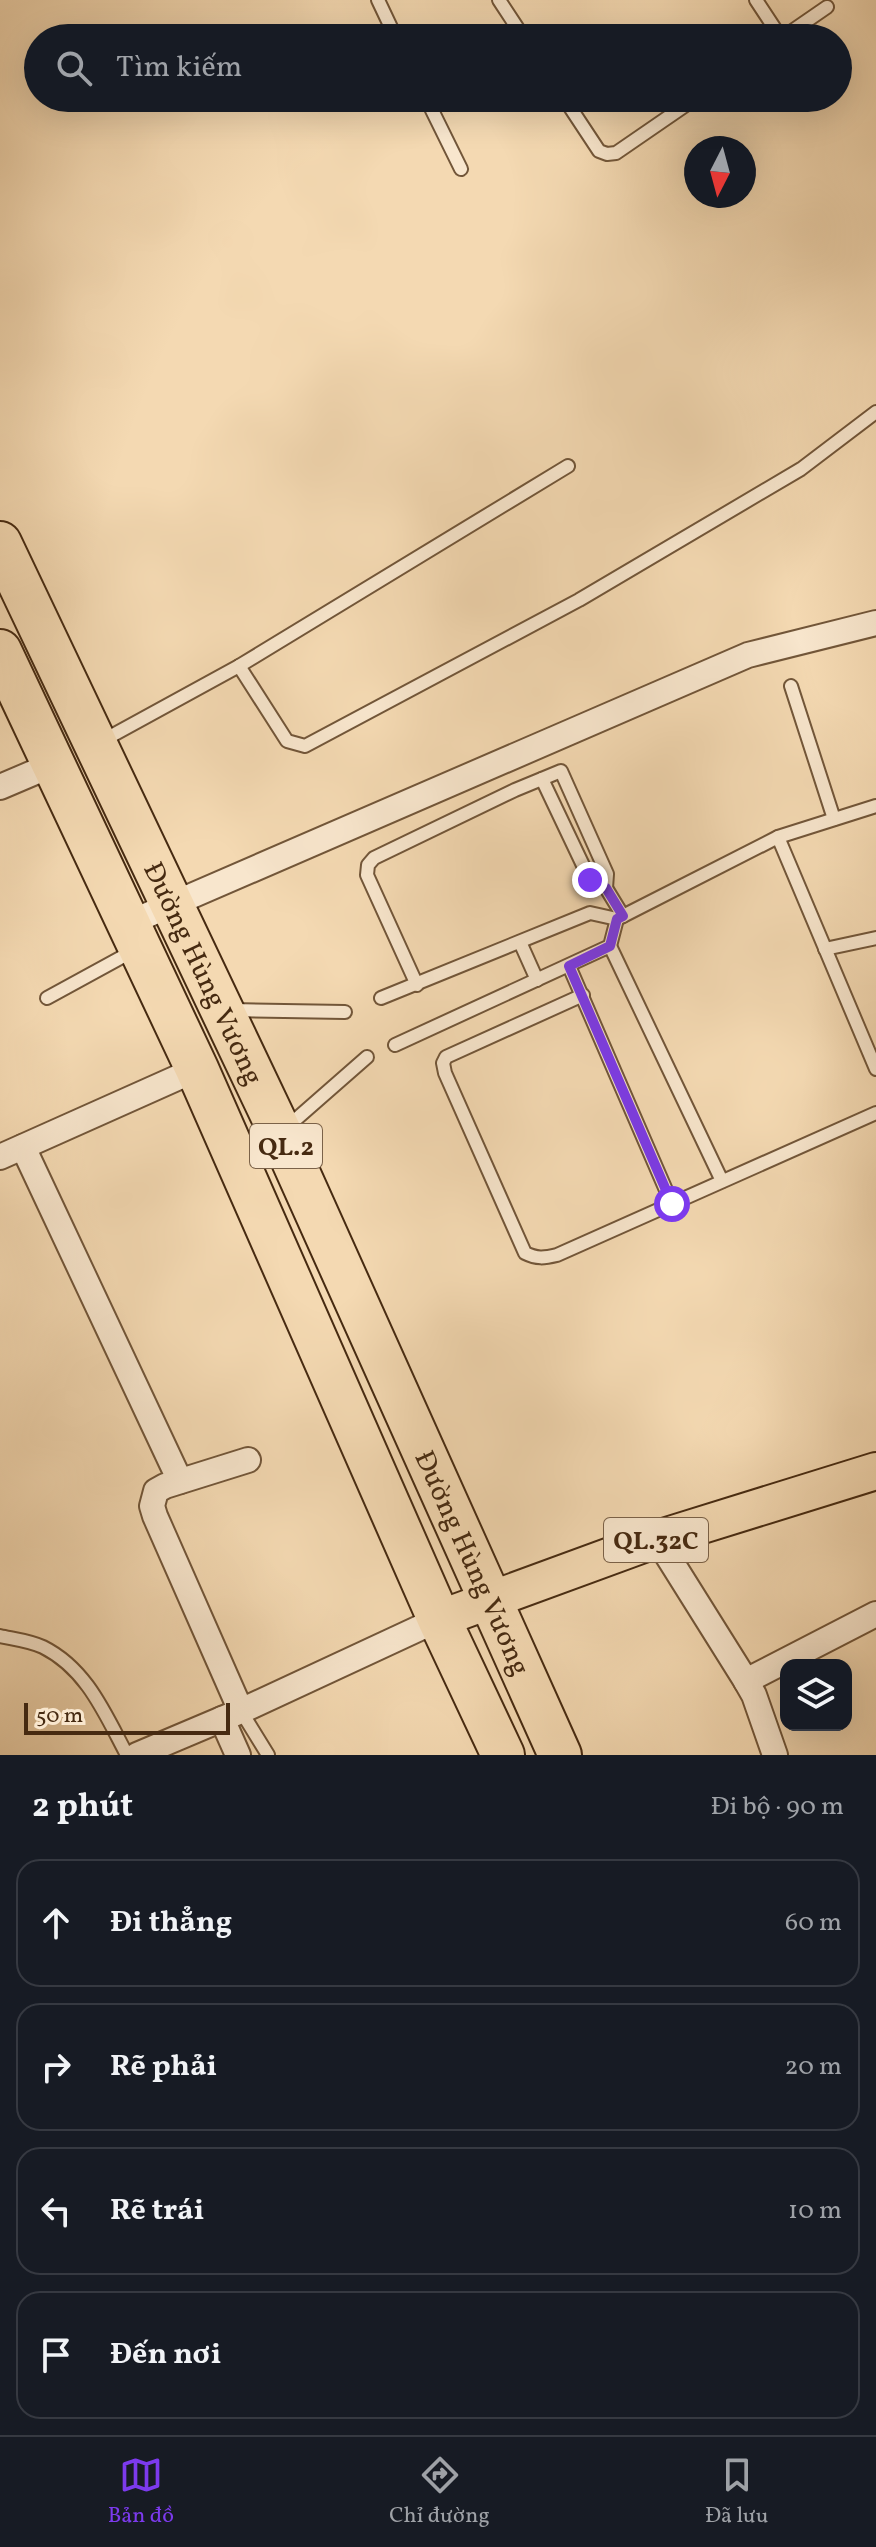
<!DOCTYPE html>
<html lang="vi">
<meta charset="utf-8">
<style>
:root{--surface:#171b24;--page:#20242c;--text:#f1f3f6;--muted:#9ea1a6;--line:#363941;--accent:#7c3aed}
body{margin:0;font-family:Vollkorn,serif;background:var(--page);color:var(--text)}
.controls{position:absolute;right:24px;bottom:24px;display:grid;overflow:hidden;border-radius:16px;box-shadow:0 8px 32px #0002}
.controls button{width:72px;height:72px;display:grid;place-items:center;padding:0;border:0;border-bottom:2px solid var(--line);background:var(--surface);color:var(--text);font:40px sans-serif}
.compass{position:absolute;left:684px;top:136px;width:72px;height:72px;border-radius:50%;background:var(--surface);box-shadow:0 8px 32px #0002;rotate:186deg}
.scale{position:absolute;left:24px;bottom:20px;width:206px;box-sizing:border-box;padding-left:8px;border:4px solid #462a11;border-top:0;font-size:22px;line-height:28px;white-space:nowrap;color:#462a11;-webkit-text-stroke:6px #f8e6cd;paint-order:stroke}
.stop{position:absolute;width:24px;height:24px;margin:-18px;border:6px solid #7c3aed;border-radius:50%;background:#fff}
.stop.end{background:#7c3aed;border-color:#fff;box-shadow:0 2px 8px #0008}
.list{margin:0;padding:0;list-style:none}
h2{display:flex;justify-content:space-between;align-items:center;height:104px;margin:0;padding:0 32px;font-size:34px}
h2 small{font-size:26px;font-weight:400;color:var(--muted)}
.list li{display:grid;grid-template-columns:52px 1fr auto;gap:24px;align-items:center;box-sizing:border-box;height:128px;margin:0 16px 16px;padding:0 16px;border:2px solid var(--line);border-radius:24px}
.list b{display:block;font-size:30px;white-space:nowrap}
.list em{font-size:26px;font-style:normal;color:var(--muted)}
.icon{flex:none;width:44px;height:44px;fill:none;stroke:currentColor;stroke-width:2;stroke-linecap:round;stroke-linejoin:round}
.map{position:relative;flex:none;width:876px;height:1755px;overflow:hidden}
.search{position:absolute;background:var(--surface);box-shadow:0 8px 32px #0002;left:24px;right:24px;top:24px;height:88px;display:flex;align-items:center;gap:20px;box-sizing:border-box;padding:0 28px;border-radius:44px;color:var(--muted);font-size:30px}
.sheet{height:680px;background:var(--surface)}
nav{display:flex;justify-content:space-around;align-items:center;box-sizing:border-box;height:112px;border-top:2px solid var(--line);background:var(--surface);font-size:22px;color:var(--muted)}
nav a{display:grid;justify-items:center;gap:4px}
nav .on{color:var(--accent)}
.map>svg:first-child{display:block}
.lines{fill:none;stroke-linecap:round;stroke-linejoin:round}
.lane-casing{stroke:#725639;stroke-width:16}
.street-casing{stroke:#725639;stroke-width:28}
.primary-casing{stroke:#462a11;stroke-width:40}
.highway-casing{stroke:#462a11;stroke-width:46}
.lane{stroke:#f8e6cd;stroke-width:12}
.street{stroke:#f8e6cd;stroke-width:24}
.primary{stroke:#f4d9b2;stroke-width:36}
.highway{stroke:#f4d9b2;stroke-width:42}
.route{stroke:#7c3aed;stroke-width:10}
.labels{text-anchor:middle;stroke-width:6;stroke-linejoin:round;paint-order:stroke}
.shield{fill:#f8e6cd;stroke:#7b6249;stroke-width:2}
.shield-label{font-size:26px;font-weight:bold;fill:#462a11}
.street-label{font-size:28px;fill:#462a11;stroke:#f8e6cd}
</style>
<div class="map">
<svg width="876" height="1755" viewBox="0 0 876 1755">
<rect width="100%" height="100%" fill="#f4d9b2"/>
<filter id="stains"><feTurbulence type="fractalNoise" baseFrequency=".0025" numOctaves="4"/><feColorMatrix values="0 0 0 0 .2 0 0 0 0 .09 0 0 0 0 .02 0 0 0 .5 -.17"/></filter>
<radialGradient id="worn" r=".72"><stop offset=".6" stop-color="#630" stop-opacity="0"/><stop offset="1" stop-color="#630" stop-opacity=".3"/></radialGradient>
<g class="lines">
<defs>
<g id="lane">
<polyline points="378,0 396,38"/>
<polyline points="499,0 524,38"/>
<polyline points="756,0 781,38"/>
<polyline points="782,38 827,7"/>
<polyline points="426,98 461,169"/>
<polyline points="564,98 599,151 607,154 616,153 696,98"/>
<polyline points="239,666 287,741 305,746 579,600 801,469 876,412"/>
<polyline points="791,686 834,819"/>
<polyline points="102,741 239,666 568,466"/>
<polyline points="542,779 590,880 606,888 623,916"/>
<polyline points="778,837 876,1069"/>
<polyline points="520,942 537,980"/>
<polyline points="610,946 722,1181"/>
<polyline points="825,949 876,938"/>
<polyline points="569,966 672,1204"/>
<polyline points="417,985 367,875 368,865 374,858 515,790 561,771 607,874 606,888"/>
<path d="M583,995L446,1057L443,1063L445,1073L525,1253C537,1259 544,1258 557,1255L876,1113"/>
<polyline points="47,998 133,951"/>
<polyline points="381,998 590,913 617,919 778,837 876,806"/>
<polyline points="232,1010 345,1012"/>
<polyline points="395,1045 610,946 617,919"/>
<polyline points="286,1128 367,1057"/>
<path d="M0,1636C14,1639 31,1641 43,1647C87,1669 105,1714 127,1755"/>
<polyline points="241,1711 268,1755"/>
</g>
<g id="street">
<polyline points="0,787 54,764"/>
<polyline points="129,923 748,655 876,623"/>
<polyline points="23,1147 180,1481"/>
<polyline points="0,1157 197,1069"/>
<polyline points="657,1539 746,1681 754,1695 775,1755"/>
<polyline points="746,1681 876,1614"/>
<polyline points="241,1711 155,1516 152,1506 156,1491 165,1486 248,1460"/>
<polyline points="222,1719 238,1755"/>
<polyline points="137,1755 241,1711 439,1619"/>
</g>
<polyline id="primary" points="439,1619 657,1539 876,1471"/>
<g id="highway">
<path id="s1" d="M0,543L280,1132L560,1755"/>
<polyline points="0,651 197,1069 439,1619 503,1755"/>
</g>
</defs>
<use href="#lane" class="lane-casing"/>
<use href="#street" class="street-casing"/>
<use href="#primary" class="primary-casing"/>
<use href="#highway" class="highway-casing"/>
<use href="#lane" class="lane"/>
<use href="#street" class="street"/>
<use href="#primary" class="primary"/>
<use href="#highway" class="highway"/>
</g>
<g class="lines">
<polyline class="route" points="590,880 606,888 623,916 617,919 610,946 569,966 672,1204"/>
</g>
<g class="labels">
<g class="shield">
<rect x="250" y="1124" width="72" height="44" rx="6"/>
<rect x="604" y="1518" width="104" height="44" rx="6"/>
</g>
<g class="shield-label">
<text x="286" y="1155">QL.2</text>
<text x="656" y="1549">QL.32C</text>
</g>
<g class="street-label">
<text dy="10" stroke="none"><textPath href="#s1" startOffset="476">Đường Hùng Vương</textPath></text>
<text dy="10" stroke="none"><textPath href="#s1" startOffset="1124">Đường Hùng Vương</textPath></text>
</g>
</g>
<rect width="100%" height="100%" filter="url(#stains)"/>
<rect width="100%" height="100%" fill="url(#worn)"/>
</svg>
<div class="controls">
<button><svg class="icon" aria-label="layers" viewBox="0 0 24 24"><path d="M12 4l9 5-9 5-9-5zM3 14l9 5 9-5"/></svg></button>
</div>
<svg class="compass" viewBox="-18 -18 36 36"><path d="M0-13l5 13h-10z" fill="#e53935"/><path d="M0 13l5-13h-10z" fill="#9ea1a6"/></svg>
<div class="scale">50 m</div>
<div class="stop" style="left:672px;top:1204px"></div>
<div class="stop end" style="left:590px;top:880px"></div>
<div class="search"><svg class="icon" aria-label="search" viewBox="0 0 24 24"><circle cx="10" cy="10" r="6"/><path d="M15 15l6 6"/></svg>Tìm kiếm</div>
</div>
<section class="sheet">
<h2>2 phút<small>Đi bộ · 90 m</small></h2>
<ul class="list">
<li><svg class="icon" aria-label="ahead" viewBox="0 0 24 24"><path d="M12 20V5M6 11l6-6 6 6"/></svg><div><b>Đi thẳng</b></div><em>60 m</em></li>
<li><svg class="icon" aria-label="right" viewBox="0 0 24 24"><path d="M7 20v-9h11M14 6l5 5-5 5"/></svg><div><b>Rẽ phải</b></div><em>20 m</em></li>
<li><svg class="icon" aria-label="left" viewBox="0 0 24 24"><path d="M17 20v-9H6M10 6l-5 5 5 5"/></svg><div><b>Rẽ trái</b></div><em>10 m</em></li>
<li><svg class="icon" aria-label="arrive" viewBox="0 0 24 24"><path d="M6 21V4h12l-3 4 3 4H6"/></svg><div><b>Đến nơi</b></div></li>
</ul>
</section>
<nav>
<a class="on"><svg class="icon" aria-label="map" viewBox="0 0 24 24"><path d="M3 6l6-2 6 2 6-2v14l-6 2-6-2-6 2zM9 4v14M15 6v14"/></svg>Bản đồ</a>
<a><svg class="icon" aria-label="directions" viewBox="0 0 24 24"><path d="M12 3l9 9-9 9-9-9zM9 14v-3h6M13 9l2 2-2 2"/></svg>Chỉ đường</a>
<a><svg class="icon" aria-label="saved" viewBox="0 0 24 24"><path d="M7 4h10v16l-5-4-5 4z"/></svg>Đã lưu</a>
</nav>
